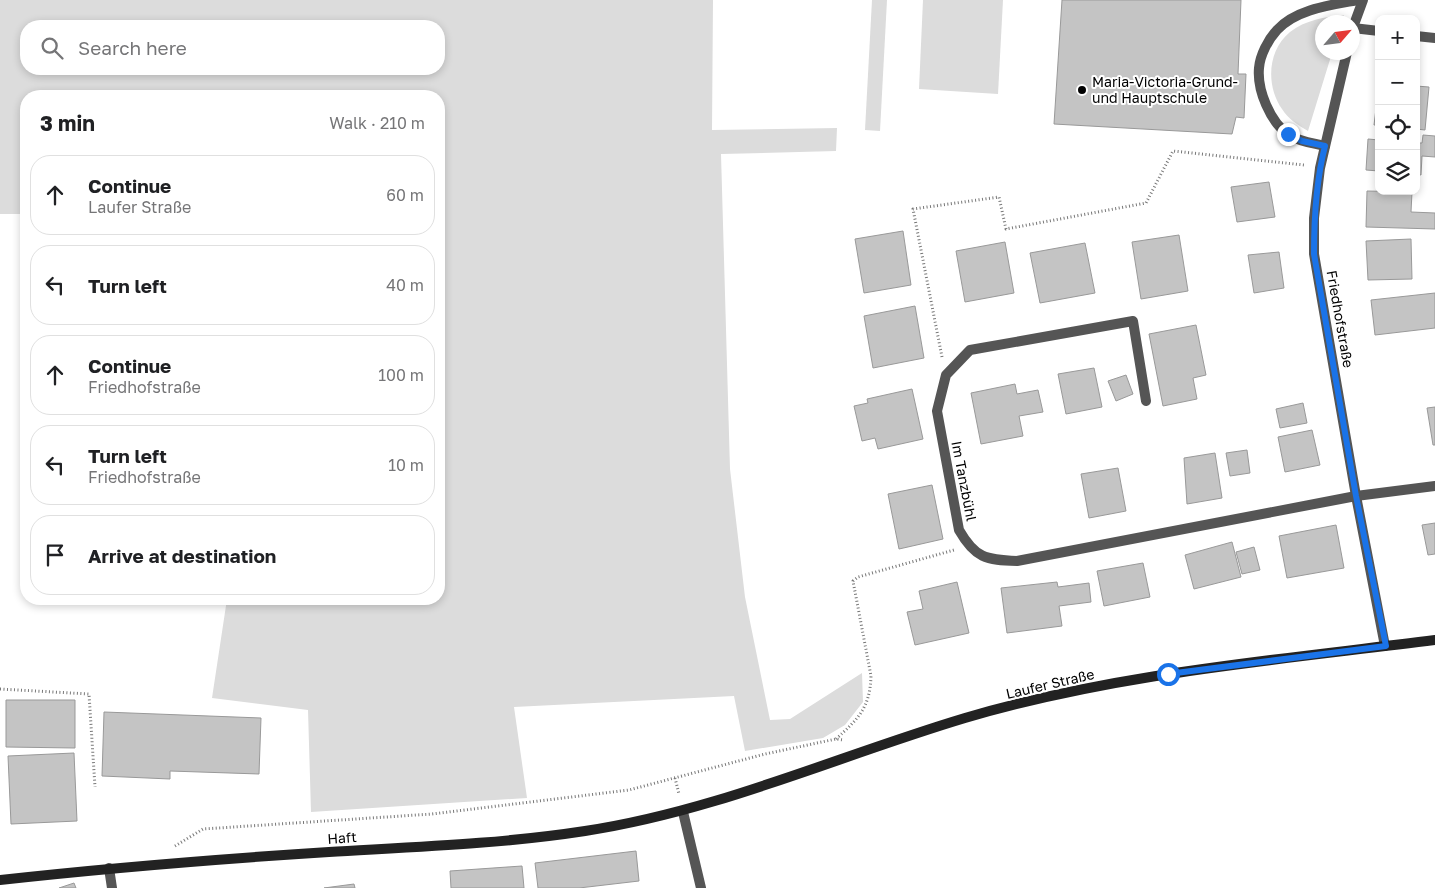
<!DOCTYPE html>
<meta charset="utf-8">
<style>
:root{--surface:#fff;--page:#f2f2f2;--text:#202124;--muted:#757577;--line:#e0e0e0}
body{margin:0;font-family:"Golos Text",sans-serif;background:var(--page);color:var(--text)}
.controls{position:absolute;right:15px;top:15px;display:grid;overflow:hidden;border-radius:10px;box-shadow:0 2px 8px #0003}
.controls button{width:45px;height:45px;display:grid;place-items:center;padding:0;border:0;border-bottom:1px solid var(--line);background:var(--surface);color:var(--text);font:25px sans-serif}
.compass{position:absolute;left:1315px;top:15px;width:45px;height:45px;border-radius:50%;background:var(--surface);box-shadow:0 2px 8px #0003;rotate:62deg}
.stop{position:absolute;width:15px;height:15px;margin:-11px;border:4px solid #1a73e8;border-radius:50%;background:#fff}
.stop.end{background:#1a73e8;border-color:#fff;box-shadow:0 1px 5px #0008}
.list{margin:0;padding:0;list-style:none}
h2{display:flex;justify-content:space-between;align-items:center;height:65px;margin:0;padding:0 20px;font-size:21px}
h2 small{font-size:16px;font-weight:400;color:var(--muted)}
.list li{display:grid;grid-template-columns:32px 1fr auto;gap:15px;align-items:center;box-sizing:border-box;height:80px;margin:0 10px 10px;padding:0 10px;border:1px solid var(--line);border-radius:20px}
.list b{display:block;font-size:19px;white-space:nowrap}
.list p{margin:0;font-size:16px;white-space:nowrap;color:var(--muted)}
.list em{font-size:16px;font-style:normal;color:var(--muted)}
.icon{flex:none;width:28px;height:28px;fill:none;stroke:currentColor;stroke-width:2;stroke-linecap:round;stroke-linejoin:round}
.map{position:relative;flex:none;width:1435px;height:888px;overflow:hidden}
.search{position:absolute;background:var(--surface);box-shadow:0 2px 8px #0003;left:20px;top:20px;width:425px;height:55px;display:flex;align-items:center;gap:12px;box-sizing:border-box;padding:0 18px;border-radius:20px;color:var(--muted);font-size:19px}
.panel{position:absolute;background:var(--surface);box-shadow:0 2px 8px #0003;left:20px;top:90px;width:425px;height:515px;border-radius:20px}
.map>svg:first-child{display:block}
.green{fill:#dcdcdc;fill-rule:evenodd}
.building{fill:#c4c4c4;stroke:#999}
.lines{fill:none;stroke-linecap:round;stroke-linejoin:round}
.path{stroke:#777;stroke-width:3;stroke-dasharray:1 2.5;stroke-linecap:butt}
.service{stroke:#555;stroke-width:10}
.minor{stroke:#555;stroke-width:10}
.secondary{stroke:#222;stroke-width:10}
.route{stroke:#1a73e8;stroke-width:6}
.poi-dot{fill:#000;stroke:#fff;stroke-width:2}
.labels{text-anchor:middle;stroke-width:4;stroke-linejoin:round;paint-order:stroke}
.poi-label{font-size:14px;fill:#000;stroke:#fff;text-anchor:start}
.street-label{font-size:14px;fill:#000;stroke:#fff}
</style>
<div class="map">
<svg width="1435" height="888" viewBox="0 0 1435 888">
<rect width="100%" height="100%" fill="#fff"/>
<g class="green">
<path d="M0,0H713L712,130L837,128L836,151L721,154L730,469L745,597L770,720L790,719L862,673L863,702L845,725L823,738L745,751L734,696L514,707L527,798L311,812L308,710L212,698L227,599H439V96H26V214H0ZM439,26V69H26V26Z"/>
<polygon points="872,0 887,0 880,131 865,130"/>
<polygon points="923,0 1003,0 998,94 919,89"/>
<path d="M1344,15L1342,22H1322V52L1332,53L1308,131C1298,125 1288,119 1282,109C1266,86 1267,51 1290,32C1305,20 1325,17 1344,15Z"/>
</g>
<g class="building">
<polygon points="1062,0 1241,0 1238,74 1246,74 1244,118 1236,117 1232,134 1054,124"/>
<polygon points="1379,84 1379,125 1374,125"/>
<polygon points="1416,86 1429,87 1425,130 1416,129"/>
<polygon points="1423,135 1435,136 1435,157 1422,156 1421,175 1416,174 1416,143 1422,143"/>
<polygon points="1368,139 1379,140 1379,171 1366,170"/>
<polygon points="1269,182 1275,217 1237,222 1231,187"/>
<polygon points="1367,191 1412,192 1411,212 1435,213 1435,229 1366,227"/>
<polygon points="903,231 911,285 864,293 855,239"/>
<polygon points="1179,235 1188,291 1141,299 1132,242"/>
<polygon points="1411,239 1412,279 1368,280 1366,241"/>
<polygon points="1005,242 1014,293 965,302 956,251"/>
<polygon points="1085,243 1095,293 1040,303 1030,253"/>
<polygon points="1279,252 1284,288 1254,293 1248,255"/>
<polygon points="1435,293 1435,328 1375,335 1371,300"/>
<polygon points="915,306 924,358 873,368 864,316"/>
<polygon points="1196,325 1206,375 1193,378 1197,399 1163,406 1149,334"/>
<polygon points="1094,368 1102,407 1066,414 1058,374"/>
<polygon points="1126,375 1133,394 1116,401 1108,381"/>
<polygon points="1015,384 1017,394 1038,390 1043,412 1019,416 1023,436 981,444 971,393"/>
<polygon points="912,389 923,439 878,449 875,438 862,441 854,406 868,403 867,399"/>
<polygon points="1303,403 1307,423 1280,428 1276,409"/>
<polygon points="1435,407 1435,445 1433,445 1427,408"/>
<polygon points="1312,430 1320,465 1285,472 1278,437"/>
<polygon points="1247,450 1250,473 1230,476 1226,453"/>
<polygon points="1215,453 1222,498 1187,504 1184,458"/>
<polygon points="1118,468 1126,511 1089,518 1081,474"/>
<polygon points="932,485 943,539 899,549 888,494"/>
<polygon points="1435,523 1435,554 1428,555 1422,525"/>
<polygon points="1336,525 1344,568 1287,578 1279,536"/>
<polygon points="1232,542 1241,577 1194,589 1185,555"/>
<polygon points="1254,547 1260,570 1242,574 1236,552"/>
<polygon points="1143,563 1150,597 1104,606 1097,571"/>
<polygon points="957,582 969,633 915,645 907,612 923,609 919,591"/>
<polygon points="1057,582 1058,587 1089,583 1091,602 1059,606 1062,626 1007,633 1001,588"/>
<polygon points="6,700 75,700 75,748 6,747"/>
<polygon points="104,712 261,718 259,774 170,771 170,779 102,776"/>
<polygon points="74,753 77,821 11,824 8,756"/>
<polygon points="636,851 639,881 579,888 538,888 535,863"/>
<polygon points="522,866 524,888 451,888 450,871"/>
<polygon points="74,883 76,888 59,888"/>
<polygon points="354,884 355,888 324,888"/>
</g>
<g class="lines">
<g class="path">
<polyline points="942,357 913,209 999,197 1006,229 1146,203 1173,151 1304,165"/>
<polyline points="0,689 89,694 95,787"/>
<path d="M836,739C858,719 870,708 871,676L853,581L858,577L954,550"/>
<polyline points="675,778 679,794"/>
<polyline points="175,846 203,829 432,814 629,790 765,754 836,739 843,740"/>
</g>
<g class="service">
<polyline points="1356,496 1385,646"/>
<polyline points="109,868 112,888"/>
</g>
<g class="minor">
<polyline points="1353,28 1379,31"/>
<polyline points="1352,30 1363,0"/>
<polyline points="1416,36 1435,38"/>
<polyline points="1347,52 1320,168 1314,218 1314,254 1356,496"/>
<path d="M1325,146C1313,143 1300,142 1289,135C1270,122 1257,90 1259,68C1260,55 1268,40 1277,30C1296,9 1331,5 1358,0"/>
<path d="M1146,401L1133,321L970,350L946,375L937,411L959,530C975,558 986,560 1017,561L1356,496L1435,486"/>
<polyline points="683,812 701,888"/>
</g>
<path class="secondary" d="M0,880C109,868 219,859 329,852C414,847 501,844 585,831C717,811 838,756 965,718C1117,673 1278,660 1435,640"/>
</g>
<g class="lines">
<path class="route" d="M1168,674L1386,646L1356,496L1314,254C1314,217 1316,181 1325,146L1302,141L1288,134"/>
</g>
<circle class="poi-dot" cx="1082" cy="90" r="5"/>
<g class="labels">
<g class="poi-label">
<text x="1092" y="87">Maria-Victoria-Grund-<tspan x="1092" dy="16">und Hauptschule</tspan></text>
</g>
<g class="street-label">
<text transform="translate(1340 319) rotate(80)" y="5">Friedhofstraße</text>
<text transform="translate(964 481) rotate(79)" y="5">Im Tanzbühl</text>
<text transform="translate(1050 684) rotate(-13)" y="5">Laufer Straße</text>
<text transform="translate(342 838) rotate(-4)" y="5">Haft</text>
</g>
</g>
</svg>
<div class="controls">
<button>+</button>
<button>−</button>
<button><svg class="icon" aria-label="locate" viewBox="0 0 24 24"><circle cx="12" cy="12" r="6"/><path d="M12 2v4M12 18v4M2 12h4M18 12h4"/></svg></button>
<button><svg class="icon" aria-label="layers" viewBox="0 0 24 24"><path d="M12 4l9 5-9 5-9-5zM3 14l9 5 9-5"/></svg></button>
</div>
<svg class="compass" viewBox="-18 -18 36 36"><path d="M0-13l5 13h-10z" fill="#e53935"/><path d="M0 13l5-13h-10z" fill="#757577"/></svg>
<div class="stop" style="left:1168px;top:674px"></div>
<div class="stop end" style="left:1288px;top:134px"></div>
<div class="search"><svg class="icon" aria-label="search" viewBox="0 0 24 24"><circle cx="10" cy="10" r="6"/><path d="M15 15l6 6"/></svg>Search here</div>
<section class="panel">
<h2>3 min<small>Walk · 210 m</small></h2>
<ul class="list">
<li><svg class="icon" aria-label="ahead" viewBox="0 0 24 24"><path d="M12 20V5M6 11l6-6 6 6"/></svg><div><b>Continue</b><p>Laufer Straße</p></div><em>60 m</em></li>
<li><svg class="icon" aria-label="left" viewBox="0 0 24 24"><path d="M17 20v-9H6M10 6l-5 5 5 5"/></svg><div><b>Turn left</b></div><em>40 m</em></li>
<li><svg class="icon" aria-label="ahead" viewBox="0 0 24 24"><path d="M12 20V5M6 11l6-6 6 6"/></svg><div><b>Continue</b><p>Friedhofstraße</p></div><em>100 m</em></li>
<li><svg class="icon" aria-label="left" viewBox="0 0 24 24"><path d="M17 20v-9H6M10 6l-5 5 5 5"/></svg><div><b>Turn left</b><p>Friedhofstraße</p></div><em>10 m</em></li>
<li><svg class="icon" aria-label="arrive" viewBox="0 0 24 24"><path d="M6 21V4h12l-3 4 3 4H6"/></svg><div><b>Arrive at destination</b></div></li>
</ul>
</section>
</div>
